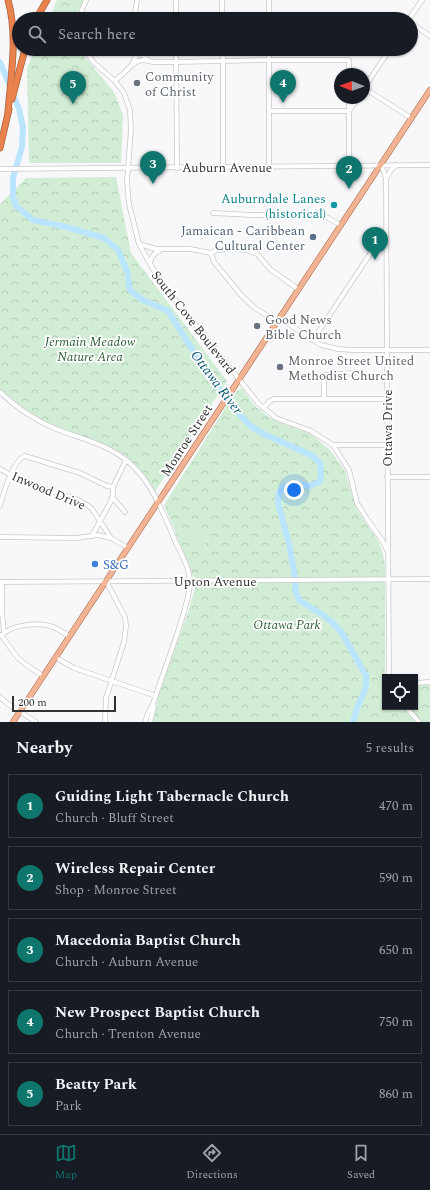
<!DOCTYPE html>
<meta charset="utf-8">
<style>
:root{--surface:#171b24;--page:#20242c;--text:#f1f3f6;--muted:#9ea1a6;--line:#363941;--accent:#0f766e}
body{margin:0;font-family:Spectral,serif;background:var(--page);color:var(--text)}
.controls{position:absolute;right:12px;bottom:12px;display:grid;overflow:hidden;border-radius:0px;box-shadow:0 1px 3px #0004}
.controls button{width:36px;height:36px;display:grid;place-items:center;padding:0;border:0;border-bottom:1px solid var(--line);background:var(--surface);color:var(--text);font:20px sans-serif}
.compass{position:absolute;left:334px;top:68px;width:36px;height:36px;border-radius:50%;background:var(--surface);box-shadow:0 1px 3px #0004;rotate:271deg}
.scale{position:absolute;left:12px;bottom:10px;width:104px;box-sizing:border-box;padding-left:4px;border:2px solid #333334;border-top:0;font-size:11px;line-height:14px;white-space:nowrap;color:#333334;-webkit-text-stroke:3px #fff;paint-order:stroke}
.you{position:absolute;left:294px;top:490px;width:14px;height:14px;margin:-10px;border:3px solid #fff;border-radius:50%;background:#1a73e8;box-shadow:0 0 0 6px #1a73e833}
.badge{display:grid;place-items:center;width:26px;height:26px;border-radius:50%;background:var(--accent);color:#fff;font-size:13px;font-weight:700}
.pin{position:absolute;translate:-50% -33px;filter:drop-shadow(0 1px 2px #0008)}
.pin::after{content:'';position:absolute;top:21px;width:14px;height:12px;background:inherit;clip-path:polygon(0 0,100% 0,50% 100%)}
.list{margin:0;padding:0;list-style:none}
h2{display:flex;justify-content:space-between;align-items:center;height:52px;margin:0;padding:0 16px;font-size:17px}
h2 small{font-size:13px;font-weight:400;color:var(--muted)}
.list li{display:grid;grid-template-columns:26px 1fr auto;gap:12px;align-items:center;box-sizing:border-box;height:64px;margin:0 8px 8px;padding:0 8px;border:1px solid var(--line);border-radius:0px}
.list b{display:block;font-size:15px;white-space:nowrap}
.list p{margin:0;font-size:13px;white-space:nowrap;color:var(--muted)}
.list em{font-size:13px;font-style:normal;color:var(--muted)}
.icon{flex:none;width:22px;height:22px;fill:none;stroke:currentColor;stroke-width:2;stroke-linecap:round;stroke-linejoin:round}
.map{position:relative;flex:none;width:430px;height:722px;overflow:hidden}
.search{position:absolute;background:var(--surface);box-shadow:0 1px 3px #0004;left:12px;right:12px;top:12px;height:44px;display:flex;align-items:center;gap:10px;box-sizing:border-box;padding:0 14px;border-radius:22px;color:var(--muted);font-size:15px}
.sheet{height:412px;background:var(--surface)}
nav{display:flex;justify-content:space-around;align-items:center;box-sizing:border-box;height:56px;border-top:1px solid var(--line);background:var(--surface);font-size:11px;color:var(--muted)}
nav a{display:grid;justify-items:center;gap:2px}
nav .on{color:var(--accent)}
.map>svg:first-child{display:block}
.park{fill:url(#park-crowns)}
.garden{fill:#d2edd5}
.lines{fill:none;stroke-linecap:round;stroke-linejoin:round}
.river{stroke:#bbe5fe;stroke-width:6}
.minor-casing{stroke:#c9c9cc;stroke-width:5.5}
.major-casing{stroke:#a64;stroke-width:6}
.highway-casing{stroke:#a64;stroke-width:7}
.minor{stroke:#fff;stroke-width:4}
.major{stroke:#f2b494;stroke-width:5}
.highway{stroke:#ea824d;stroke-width:5.5}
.worship-dot{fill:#6b7280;stroke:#fff;stroke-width:1.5}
.culture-dot{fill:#0f9aa8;stroke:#fff;stroke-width:1.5}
.service-dot{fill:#5c6f8a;stroke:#fff;stroke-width:1.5}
.shop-dot{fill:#3f7fe0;stroke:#fff;stroke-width:1.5}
.labels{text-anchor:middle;stroke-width:3.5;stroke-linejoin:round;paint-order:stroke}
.worship-label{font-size:13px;fill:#5b616d;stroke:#fff;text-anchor:start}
.street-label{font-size:13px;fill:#333334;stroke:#fff}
.culture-label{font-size:13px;fill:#0d838f;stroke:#fff;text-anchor:end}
.service-label{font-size:13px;fill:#4e5e75;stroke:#fff;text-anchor:end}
.park-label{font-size:13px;font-style:italic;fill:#2d5f36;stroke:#fff}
.shop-label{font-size:13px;fill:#366cbe;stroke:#fff;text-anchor:start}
.water-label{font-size:14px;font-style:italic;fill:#085576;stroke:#fff}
</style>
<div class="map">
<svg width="430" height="722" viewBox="0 0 430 722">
<defs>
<pattern id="park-crowns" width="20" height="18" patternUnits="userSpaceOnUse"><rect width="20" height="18" fill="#d2edd5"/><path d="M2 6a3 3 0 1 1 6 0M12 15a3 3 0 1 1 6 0" fill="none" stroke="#b5ccb7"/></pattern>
</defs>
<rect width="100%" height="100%" fill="#f8f8fb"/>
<g class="park">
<polygon points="57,0 84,0 77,14 78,19 49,19"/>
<polygon points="35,49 83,49 84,56 114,92 123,115 121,163 29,163 27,68"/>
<path d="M116,177L131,253L227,381L152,496C144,483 136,470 124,461C103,445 77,440 54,430C33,422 16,410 0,396V204L26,178Z"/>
<polygon points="242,388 255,406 269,417 281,423 311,434 331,451 345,471 357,510 379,542 383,554 385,565 385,707 415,707 415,685 430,685 430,722 153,722 158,697 188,612 195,588 192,573 164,505 236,391"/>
</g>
<polygon class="garden" points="203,529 209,542 196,548 190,535"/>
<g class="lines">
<path class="river" d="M0,62L19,109L23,127L22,147L13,178V197L16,206L33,220L66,227L104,238L118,250L127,271L130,290L143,300L168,311L204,368L240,415L253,428L266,435L311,455L320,463L321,473L320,481L311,486L293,484L284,487L279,493L278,503L289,544L294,571L296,593L300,601L323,615L334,624L342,633L366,676C367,686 364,692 360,701C357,707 355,715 353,722"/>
<defs>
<g id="minor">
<polyline points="176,0 176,19"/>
<polyline points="222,0 222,19"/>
<polyline points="269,0 269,19"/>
<polyline points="80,19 82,10 86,0"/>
<polyline points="134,19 137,0"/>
<polyline points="409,19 422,0"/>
<polyline points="411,23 430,36"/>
<polyline points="85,49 93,62 115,81 124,93 130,110 131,130 127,181 129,204 139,244 153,269 164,285 258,403 276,418 311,431 333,445 349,470 357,503 367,519 382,540 387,550"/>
<polyline points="176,49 177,168"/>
<polyline points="223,49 223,167"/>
<polyline points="137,50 148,60"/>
<polyline points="132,65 138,61 144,60 153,62 176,62 269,60 349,60 349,74"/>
<path d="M115,81C124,72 138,64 136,49"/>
<polyline points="364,88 411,118"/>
<polyline points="364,88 390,49"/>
<polyline points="349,98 349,166"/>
<polyline points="269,111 349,111 358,98"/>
<polyline points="380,165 384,172 386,179 389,677"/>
<polyline points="269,167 269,49"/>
<polyline points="0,169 430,165"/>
<polyline points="386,179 391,170 396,165"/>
<polyline points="213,213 252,215 323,215 340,225"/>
<polyline points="139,244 156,249 190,249 211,253 216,250 232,249 246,250 257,254 271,270 298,289"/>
<polyline points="211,253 214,262 242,296 255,308 277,322"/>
<path d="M150,263C151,257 154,253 160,251"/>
<polyline points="280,318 313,340 321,345 338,349 352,350 430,350"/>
<polyline points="313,340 386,230"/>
<path d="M0,392C19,410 39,423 64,432C81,438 99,443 114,452C148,470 162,510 176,543C182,555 190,569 190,583C190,593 186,603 184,612C175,643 163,673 153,704L154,707L150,722"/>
<polyline points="324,399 324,375 355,373"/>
<polyline points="263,408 270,401 274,399 387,399"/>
<polyline points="333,445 387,445"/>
<polyline points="0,469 11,475 30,484 76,499 87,505 92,509 111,538 128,548"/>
<polyline points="387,477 430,477"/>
<polyline points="112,497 125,512"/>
<path d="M0,506C3,495 13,460 25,456L80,473L107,486L113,487"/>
<polyline points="92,536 111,501 113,494 113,487 126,460"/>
<polyline points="0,537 76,538 98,535 110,538"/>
<polyline points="0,582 430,579"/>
<polyline points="2,582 2,613 4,632"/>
<polyline points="1,635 17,657 25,664 43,676"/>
<path d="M2,636C9,625 38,622 50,626C57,628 63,632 69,636"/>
<polyline points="55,657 74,668 156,696"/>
<polyline points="415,683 430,682"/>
<polyline points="0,697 8,704 36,722"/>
<polyline points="406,707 419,722"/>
<polyline points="105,722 106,698 124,642 126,626 125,617 106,581"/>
<polyline points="145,722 148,713 153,704"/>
</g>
<polyline id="major" points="13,722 430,90"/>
<g id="highway">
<polyline points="36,19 47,0"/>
<polyline points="12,99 25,49"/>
<path d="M8,112C11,75 18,36 8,0"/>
<polyline points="0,148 9,109"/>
</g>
</defs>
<use href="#minor" class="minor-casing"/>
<use href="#major" class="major-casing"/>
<use href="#highway" class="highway-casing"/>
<use href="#minor" class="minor"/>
<use href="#major" class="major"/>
<use href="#highway" class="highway"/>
</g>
<g class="worship-dot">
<circle cx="137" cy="83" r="4"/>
<circle cx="257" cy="326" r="4"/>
<circle cx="280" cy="367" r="4"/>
</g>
<circle class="culture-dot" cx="334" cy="205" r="4"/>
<circle class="service-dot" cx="313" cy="237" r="4"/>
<circle class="shop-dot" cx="95" cy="564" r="4"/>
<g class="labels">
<g class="worship-label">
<text x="145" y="81">Community<tspan x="145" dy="15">of Christ</tspan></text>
<text x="265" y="324">Good News<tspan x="265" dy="15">Bible Church</tspan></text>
<text x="288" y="365">Monroe Street United<tspan x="288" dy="15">Methodist Church</tspan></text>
</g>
<g class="street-label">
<text x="227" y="172">Auburn Avenue</text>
<text transform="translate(194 322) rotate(52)" y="5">South Cove Boulevard</text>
<text transform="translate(387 428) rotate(-90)" y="5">Ottawa Drive</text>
<text transform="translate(186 440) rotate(-57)" y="5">Monroe Street</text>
<text transform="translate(49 490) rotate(23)" y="5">Inwood Drive</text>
<text x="215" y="586">Upton Avenue</text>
</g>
<g class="culture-label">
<text x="326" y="203">Auburndale Lanes<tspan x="326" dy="15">(historical)</tspan></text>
</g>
<g class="service-label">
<text x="305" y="235">Jamaican - Caribbean<tspan x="305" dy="15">Cultural Center</tspan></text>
</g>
<g class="park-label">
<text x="90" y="346">Jermain Meadow<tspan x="90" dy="15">Nature Area</tspan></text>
<text x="287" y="629">Ottawa Park</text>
</g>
<g class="shop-label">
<text x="103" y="569">S&amp;G</text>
</g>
<g class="water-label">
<text transform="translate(217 382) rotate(53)" y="5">Ottawa River</text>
</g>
</g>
</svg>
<div class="controls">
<button><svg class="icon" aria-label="locate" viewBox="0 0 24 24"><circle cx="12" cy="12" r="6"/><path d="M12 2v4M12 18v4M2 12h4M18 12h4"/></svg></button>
</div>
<svg class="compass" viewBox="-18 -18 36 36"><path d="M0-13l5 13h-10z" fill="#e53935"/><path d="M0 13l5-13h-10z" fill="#9ea1a6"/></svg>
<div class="scale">200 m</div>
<div class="you"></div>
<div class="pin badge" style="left:375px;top:260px">1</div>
<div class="pin badge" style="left:349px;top:189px">2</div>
<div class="pin badge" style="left:153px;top:184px">3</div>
<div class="pin badge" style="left:283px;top:103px">4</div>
<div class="pin badge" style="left:73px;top:104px">5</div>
<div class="search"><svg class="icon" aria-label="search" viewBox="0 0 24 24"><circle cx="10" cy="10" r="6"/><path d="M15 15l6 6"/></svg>Search here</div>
</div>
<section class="sheet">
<h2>Nearby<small>5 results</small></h2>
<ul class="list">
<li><span class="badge">1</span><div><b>Guiding Light Tabernacle Church</b><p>Church · Bluff Street</p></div><em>470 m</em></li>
<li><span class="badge">2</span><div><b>Wireless Repair Center</b><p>Shop · Monroe Street</p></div><em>590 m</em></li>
<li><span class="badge">3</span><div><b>Macedonia Baptist Church</b><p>Church · Auburn Avenue</p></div><em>650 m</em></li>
<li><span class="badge">4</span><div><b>New Prospect Baptist Church</b><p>Church · Trenton Avenue</p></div><em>750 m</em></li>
<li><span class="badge">5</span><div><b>Beatty Park</b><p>Park</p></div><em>860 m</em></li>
</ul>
</section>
<nav>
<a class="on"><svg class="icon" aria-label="map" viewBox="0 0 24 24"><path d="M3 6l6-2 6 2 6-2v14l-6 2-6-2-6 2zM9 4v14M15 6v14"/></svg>Map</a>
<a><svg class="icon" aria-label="directions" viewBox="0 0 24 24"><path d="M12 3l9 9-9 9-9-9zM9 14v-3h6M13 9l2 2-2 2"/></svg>Directions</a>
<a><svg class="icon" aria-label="saved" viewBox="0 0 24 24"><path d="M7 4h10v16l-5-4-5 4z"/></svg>Saved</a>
</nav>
